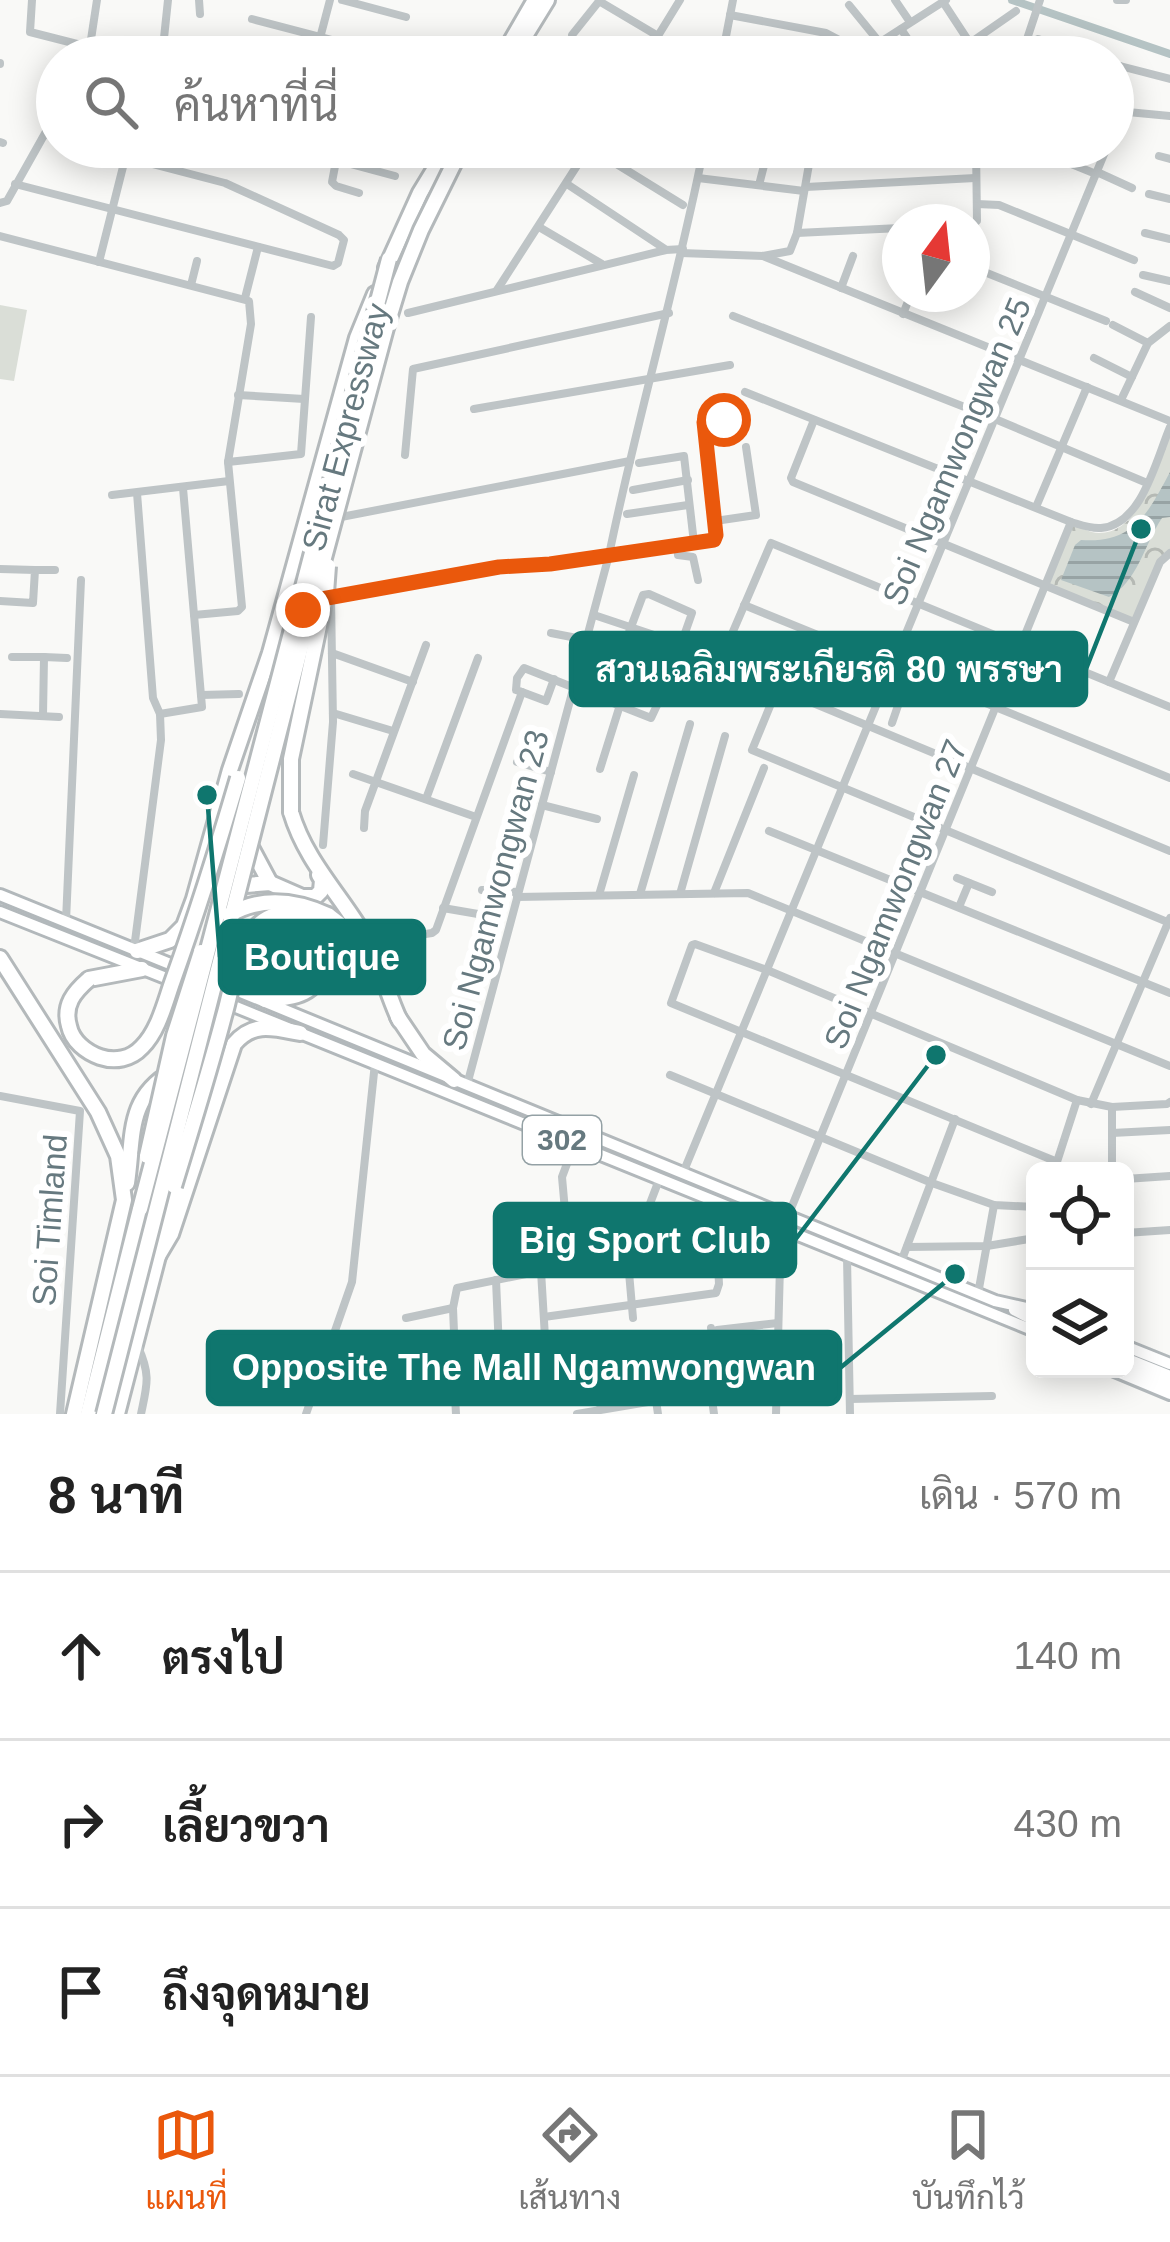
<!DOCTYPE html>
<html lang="th">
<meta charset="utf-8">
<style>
:root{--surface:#fff;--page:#f6f6f6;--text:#222;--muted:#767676;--line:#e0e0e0;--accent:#ea580c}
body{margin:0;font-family:Helvetica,Sarabun,sans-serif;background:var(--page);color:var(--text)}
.controls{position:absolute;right:36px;bottom:36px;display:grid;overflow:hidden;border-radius:18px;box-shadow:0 6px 30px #0003}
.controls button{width:108px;height:108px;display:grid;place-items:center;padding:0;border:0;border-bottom:3px solid var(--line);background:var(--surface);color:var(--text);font:60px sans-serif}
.compass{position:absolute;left:882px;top:204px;width:108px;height:108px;border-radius:50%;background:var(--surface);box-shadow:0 6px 30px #0003;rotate:15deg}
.stop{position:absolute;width:36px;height:36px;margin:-27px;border:9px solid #ea580c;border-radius:50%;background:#fff}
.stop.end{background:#ea580c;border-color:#fff;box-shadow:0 3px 12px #0008}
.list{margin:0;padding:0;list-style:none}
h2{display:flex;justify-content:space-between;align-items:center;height:156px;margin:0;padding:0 48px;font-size:51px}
h2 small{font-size:39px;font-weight:400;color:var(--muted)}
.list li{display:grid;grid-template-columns:78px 1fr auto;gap:36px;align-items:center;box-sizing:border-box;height:168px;padding:0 48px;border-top:3px solid var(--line)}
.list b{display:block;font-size:45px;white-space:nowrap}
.list em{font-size:39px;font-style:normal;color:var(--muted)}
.icon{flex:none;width:66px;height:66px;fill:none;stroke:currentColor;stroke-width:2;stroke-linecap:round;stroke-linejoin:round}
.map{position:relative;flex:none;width:1170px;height:1414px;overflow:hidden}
.search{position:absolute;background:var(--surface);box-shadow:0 6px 30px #0003;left:36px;right:36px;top:36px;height:132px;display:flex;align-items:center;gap:30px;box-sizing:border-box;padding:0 42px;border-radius:66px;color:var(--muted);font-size:45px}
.sheet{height:660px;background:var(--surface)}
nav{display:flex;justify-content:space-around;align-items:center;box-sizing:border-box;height:168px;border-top:3px solid var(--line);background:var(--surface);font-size:33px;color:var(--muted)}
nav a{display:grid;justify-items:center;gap:6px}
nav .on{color:var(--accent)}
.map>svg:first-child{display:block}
.park{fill:url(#park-crowns)}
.pitch{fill:#daded7}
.water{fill:url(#water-rules)}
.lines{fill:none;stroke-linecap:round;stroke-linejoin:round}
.canal{stroke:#b5c3c4;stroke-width:8}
.major-casing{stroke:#b2b8bb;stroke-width:16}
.highway-casing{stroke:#b4b9bb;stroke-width:20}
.minor{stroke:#bec4c6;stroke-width:8}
.major{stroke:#fff;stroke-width:10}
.highway{stroke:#fff;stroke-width:14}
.highway-bridge-casing{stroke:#b4b9bb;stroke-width:20;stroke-linecap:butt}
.highway-bridge{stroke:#fff;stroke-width:14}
.route{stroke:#ea580c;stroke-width:15}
.labels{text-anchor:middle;stroke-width:12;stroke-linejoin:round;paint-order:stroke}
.shield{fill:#fff;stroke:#94a1a5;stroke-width:3}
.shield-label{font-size:30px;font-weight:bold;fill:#66797f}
.street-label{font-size:33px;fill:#66797f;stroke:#fff}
.leader{fill:none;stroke:#0f766e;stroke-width:4.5}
.callout-dot{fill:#0f766e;stroke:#fff;stroke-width:4.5}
.callout{fill:#0f766e;stroke:#0f766e;stroke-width:4.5}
.callout-label{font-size:36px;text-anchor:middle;font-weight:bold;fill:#fff}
</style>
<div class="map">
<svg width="1170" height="1414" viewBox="0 0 1170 1414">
<defs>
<pattern id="park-crowns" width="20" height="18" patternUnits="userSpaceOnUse" patternTransform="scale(3)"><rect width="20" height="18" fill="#daded7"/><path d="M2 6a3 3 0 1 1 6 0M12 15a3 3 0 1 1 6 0" fill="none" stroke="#b5b9b4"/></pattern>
<pattern id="water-rules" width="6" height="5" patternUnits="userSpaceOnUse" patternTransform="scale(3)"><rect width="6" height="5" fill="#b5c3c4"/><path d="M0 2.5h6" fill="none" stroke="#97a3a4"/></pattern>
</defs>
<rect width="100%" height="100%" fill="#f9f9f7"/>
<path class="park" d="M1170,432V551L1133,620L1045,583L1070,524C1078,526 1090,533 1099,533C1142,533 1157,465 1170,432Z"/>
<polygon class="pitch" points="0,305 27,310 14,381 0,379"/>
<path class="water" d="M1170,472V517L1162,518C1145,543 1137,583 1109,597L1061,580L1075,545L1081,540C1134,544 1148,513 1170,472Z"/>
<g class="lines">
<polyline class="canal" points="1012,0 1170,54"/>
<defs>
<g id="major">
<polyline points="0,895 180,968"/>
<polyline points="0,912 176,982"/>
<polyline points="209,979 995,1301 1035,1310"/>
<polyline points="204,994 1035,1331"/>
<polyline points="1014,1310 1035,1321"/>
<polyline points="1125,1346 1170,1364"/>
<polyline points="1125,1358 1170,1376"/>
<polyline points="1110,1369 1170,1394"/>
<polyline points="1134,1371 1170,1386"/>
</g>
<g id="highway">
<polyline points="502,57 535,0"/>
<polyline points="512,57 547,0"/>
<polyline points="386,268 420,193 448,147"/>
<path d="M291,812C306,863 343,897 368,942C381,966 388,996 400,1021"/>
<polyline points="247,840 270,883"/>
<polyline points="234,886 270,883 302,897 315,897 321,891 322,880 319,875"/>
<polyline points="328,915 346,929 375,977"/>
<polyline points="137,951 170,940 184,926 194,899 230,770 270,653 357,338 375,294"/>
<polyline points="0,958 98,1112 118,1156 124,1200 74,1414"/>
<polyline points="89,979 142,969"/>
<path d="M265,1000C299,997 314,995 329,962"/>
<polyline points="398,1017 423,1054 454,1080"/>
<path d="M192,1061C208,1049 215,1027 211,1007"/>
<path d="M127,1183C134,1137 126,1098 172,1072"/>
<path d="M158,1256L171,1234L234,1044C253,1021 274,1028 300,1033"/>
<polyline points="88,1414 140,1209"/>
<polyline points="117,1414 158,1256 161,1230 174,1186"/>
</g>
</defs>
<use href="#major" class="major-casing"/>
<use href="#highway" class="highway-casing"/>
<g class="minor">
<polyline points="32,0 30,32 128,57"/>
<polyline points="199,0 200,14"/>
<polyline points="342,0 406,17"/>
<polyline points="895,0 910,22"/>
<polyline points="1117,0 1126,0"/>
<polyline points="599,1 658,36"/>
<polyline points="943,2 979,57"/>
<polyline points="849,5 880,43"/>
<polyline points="730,15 826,33 843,42 858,57"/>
<polyline points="252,19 397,57"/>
<polyline points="901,29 920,57"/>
<polyline points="1038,39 1093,57"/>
<polyline points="970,43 1016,11"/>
<polyline points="90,46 97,0"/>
<polyline points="236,55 244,57"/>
<polyline points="157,57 164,38 168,0"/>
<polyline points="315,57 330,0"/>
<polyline points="596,57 575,45 572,35 600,0"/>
<polyline points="645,57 680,0"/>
<polyline points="722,57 733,0"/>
<polyline points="857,57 946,0"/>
<polyline points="1021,57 1040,0"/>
<polyline points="0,63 0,64"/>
<polyline points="1113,64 1120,66 1113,92"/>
<polyline points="1120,66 1170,79"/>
<polyline points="1113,103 1117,111 1113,119"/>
<polyline points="1117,111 1170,116"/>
<polyline points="1113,125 1113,131"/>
<polyline points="45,134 57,138"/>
<polyline points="0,142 3,143"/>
<polyline points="261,147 283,152 291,147"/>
<polyline points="589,147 683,205"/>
<polyline points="680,147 692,155"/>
<polyline points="291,148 395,176"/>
<polyline points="1037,150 1096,174"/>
<polyline points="1159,156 1170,159"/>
<polyline points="527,158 534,147"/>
<polyline points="702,159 720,147"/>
<polyline points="336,161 332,182 336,186 359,193"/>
<polyline points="1097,172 1132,188"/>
<polyline points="698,178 804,191"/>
<polyline points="15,184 333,266 338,263 344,240 339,235 225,183 87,147"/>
<polyline points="567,184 665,249"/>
<polyline points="759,185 768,150"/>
<polyline points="806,187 975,178"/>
<polyline points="1149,194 1170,199"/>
<polyline points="0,203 7,201 57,112"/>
<polyline points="977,204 999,205 1134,260"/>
<polyline points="972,225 977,221 976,147"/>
<polyline points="539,227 602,264"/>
<polyline points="797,233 900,228"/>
<polyline points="1145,233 1170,239"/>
<polyline points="0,236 249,301 251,324 228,462 242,607 238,611 194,615"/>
<polyline points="681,253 763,256 790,251 797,233 812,147"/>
<polyline points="763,256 1170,421"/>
<polyline points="99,262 128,147"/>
<polyline points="972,267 1106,321"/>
<polyline points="1143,275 1170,281"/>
<polyline points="191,285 197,261"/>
<polyline points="841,288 853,256"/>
<polyline points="497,290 589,147"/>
<polyline points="1135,292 1170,308"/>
<polyline points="245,298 258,247"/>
<polyline points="408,313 666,250 683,249"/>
<polyline points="903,314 911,294"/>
<polyline points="733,316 995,419 1147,483"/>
<polyline points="1113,325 1148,343"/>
<polyline points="1094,358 1132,377"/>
<path d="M745,392L1071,522C1081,525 1091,529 1101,528C1142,525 1156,460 1170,427"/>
<polyline points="238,395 304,399"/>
<polyline points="1121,400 1148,343 1170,326"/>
<polyline points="474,409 730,365"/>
<polyline points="814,420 791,478 793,482 1134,622"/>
<polyline points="704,422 724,420"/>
<polyline points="405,455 413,369 669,313"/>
<polyline points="228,462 301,454 311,317"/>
<polyline points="639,463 684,456 694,543"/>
<polyline points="633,490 688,480"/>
<polyline points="137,493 153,698 160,714"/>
<polyline points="112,495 229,481"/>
<polyline points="1036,507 1087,387"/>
<polyline points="627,514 688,505"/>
<polyline points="336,518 630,461"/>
<polyline points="715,521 756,515 746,447"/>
<polyline points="677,545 678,555 693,557 698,580"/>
<polyline points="0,569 35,570 33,603 0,601"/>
<polyline points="35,570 55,570"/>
<polyline points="325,599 499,567 550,564 714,540 716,535 715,521 702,414"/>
<polyline points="744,605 1170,778"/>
<polyline points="594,615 690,647 701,683 699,691 662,699"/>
<polyline points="551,633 587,640"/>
<polyline points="332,653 413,682"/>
<polyline points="12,657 44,657"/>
<polyline points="618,665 667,684"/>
<polyline points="1109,682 1160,562 1170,553"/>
<polyline points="885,685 902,694 892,723"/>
<polyline points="777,689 752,750 1170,923"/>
<polyline points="522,692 546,701 554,679"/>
<polyline points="201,695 239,694"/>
<polyline points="1170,707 771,543 719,664 1170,851"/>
<polyline points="333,713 393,731"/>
<polyline points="0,714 59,717"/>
<polyline points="43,715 44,657 67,658"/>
<polyline points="517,762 551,772"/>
<polyline points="600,769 620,705"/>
<polyline points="353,774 476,817"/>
<polyline points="426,799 478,658"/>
<polyline points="542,805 597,819"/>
<polyline points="364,828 365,811 426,645"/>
<polyline points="769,831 1170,993"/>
<polyline points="323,845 333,722 331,598"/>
<polyline points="957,878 992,892"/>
<polyline points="482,890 518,892"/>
<polyline points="714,893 764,768"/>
<polyline points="640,894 690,724"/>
<polyline points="680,894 725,736"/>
<polyline points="599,895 634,775"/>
<polyline points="517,897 748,893 1170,1066"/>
<polyline points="959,907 969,883"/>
<polyline points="443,908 478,914"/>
<polyline points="66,921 81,580"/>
<polyline points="134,949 161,740 160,714 202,707 183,488"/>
<polyline points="386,978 388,972 380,941 432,933 436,930 522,692 516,690 517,678 524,668 651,718 667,684 692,613 649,594 643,595 604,699"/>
<polyline points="670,1075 932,1183 994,1205 1035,1207"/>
<path d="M467,1085L609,555C637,418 677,284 704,147"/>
<polyline points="0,1096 80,1111 60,1414"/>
<polyline points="1091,1104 1170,918"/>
<polyline points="1112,1107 1112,1171"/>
<polyline points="1112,1133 1170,1130"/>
<polyline points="1055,1161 671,1003 692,945 695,944 767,970 1077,1100 1112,1107 1167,1104 1170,1102"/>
<polyline points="1054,1171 1077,1100"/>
<polyline points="683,1173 1107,147"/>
<polyline points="1125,1179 1170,1176"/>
<polyline points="788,1216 1071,522"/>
<polyline points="1125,1233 1170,1230"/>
<polyline points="907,1247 987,1246 1035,1238"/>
<polyline points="847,1257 850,1414"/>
<polyline points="901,1262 955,1119"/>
<polyline points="570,1267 562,1177 574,1145"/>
<polyline points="541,1271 548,1387"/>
<polyline points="496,1280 499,1350"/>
<polyline points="978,1294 994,1205"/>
<polyline points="544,1317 716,1293 719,1284 717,1246"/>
<polyline points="406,1318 453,1308"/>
<polyline points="633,1318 628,1261 659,1180"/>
<polyline points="711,1328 720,1390"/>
<polyline points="717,1330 778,1323"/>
<polyline points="334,1338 386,1348 382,1367"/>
<polyline points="647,1339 658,1414"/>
<polyline points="589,1340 601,1409"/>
<path d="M138,1347C151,1375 147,1385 141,1414"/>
<polyline points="716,1360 734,1358"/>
<polyline points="396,1364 455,1355"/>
<polyline points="456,1380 453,1308 457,1288 541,1271 628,1261 734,1243 737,1239 739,1212"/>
<polyline points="274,1384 312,1398"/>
<polyline points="711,1392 714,1414"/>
<polyline points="455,1396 456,1414"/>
<polyline points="850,1399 992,1396"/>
<polyline points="306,1414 352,1282 375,1063"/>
<polyline points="577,1414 778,1380"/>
<polyline points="776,1414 781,1229"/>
</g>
<use href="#major" class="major"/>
<use href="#highway" class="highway"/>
<defs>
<g id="highway-bridge">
<polyline points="291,812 291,759 326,593 328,566"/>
<path d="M229,915C261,896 295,900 328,915"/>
<path d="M89,979C74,992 63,1005 69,1026C72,1041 86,1052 100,1057C115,1062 131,1059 142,1047C159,1030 165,1002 173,980C197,913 218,846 238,778"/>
<polyline points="147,1156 174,1036 201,952"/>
<path d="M174,1186C191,1130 209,1073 224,1016C232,990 234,959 249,936C263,914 290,905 312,921C327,933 329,945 329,962"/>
<polyline points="140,1209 389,259"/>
<polyline points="104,1414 318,580 386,328 400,282 421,230 462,147"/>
</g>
</defs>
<use href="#highway-bridge" class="highway-bridge-casing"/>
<use href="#highway-bridge" class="highway-bridge"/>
</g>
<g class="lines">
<polyline class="route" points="303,610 305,602 499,567 550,564 714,540 716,535 704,422 724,420"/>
</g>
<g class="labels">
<rect class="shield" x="523" y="1116" width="78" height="48" rx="9"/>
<g class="shield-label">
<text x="562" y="1150">302</text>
</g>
<g class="street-label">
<text transform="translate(345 427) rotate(-75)" y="12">Sirat Expressway</text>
<text transform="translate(956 451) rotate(-67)" y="12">Soi Ngamwongwan 25</text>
<text transform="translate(495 890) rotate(-75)" y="12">Soi Ngamwongwan 23</text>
<text transform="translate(895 894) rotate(-68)" y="12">Soi Ngamwongwan 27</text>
<text transform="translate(49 1220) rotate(-86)" y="12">Soi Timland</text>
</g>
</g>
<path class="leader" d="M1141 529L1086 669M207 795L220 957M936 1055L795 1240M955 1274L840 1368"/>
<g class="callout-dot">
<circle cx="1141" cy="529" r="12"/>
<circle cx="207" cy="795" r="12"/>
<circle cx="936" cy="1055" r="12"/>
<circle cx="955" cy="1274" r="12"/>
</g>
<g class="callout">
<rect x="571" y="633" width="515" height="72" rx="12"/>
<rect x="220" y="921" width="204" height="72" rx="12"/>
<rect x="495" y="1204" width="300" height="72" rx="12"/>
<rect x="208" y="1332" width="632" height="72" rx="12"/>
</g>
<g class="callout-label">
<text x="829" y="682">สวนเฉลิมพระเกียรติ 80 พรรษา</text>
<text x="322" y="970">Boutique</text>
<text x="645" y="1253">Big Sport Club</text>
<text x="524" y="1380">Opposite The Mall Ngamwongwan</text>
</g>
</svg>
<div class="controls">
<button><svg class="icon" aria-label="locate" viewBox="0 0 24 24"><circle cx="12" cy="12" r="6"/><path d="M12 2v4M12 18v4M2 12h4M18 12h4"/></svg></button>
<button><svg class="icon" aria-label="layers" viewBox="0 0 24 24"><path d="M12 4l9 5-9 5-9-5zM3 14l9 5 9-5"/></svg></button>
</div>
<svg class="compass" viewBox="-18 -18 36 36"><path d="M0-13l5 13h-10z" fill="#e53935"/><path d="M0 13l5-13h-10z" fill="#767676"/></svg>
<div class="stop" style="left:724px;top:420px"></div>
<div class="stop end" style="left:303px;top:610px"></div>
<div class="search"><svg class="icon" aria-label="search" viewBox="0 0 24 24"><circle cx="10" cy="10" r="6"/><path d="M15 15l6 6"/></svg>ค้นหาที่นี่</div>
</div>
<section class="sheet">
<h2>8 นาที<small>เดิน · 570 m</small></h2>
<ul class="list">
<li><svg class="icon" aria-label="ahead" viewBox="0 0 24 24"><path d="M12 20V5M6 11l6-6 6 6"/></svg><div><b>ตรงไป</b></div><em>140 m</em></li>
<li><svg class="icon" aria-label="right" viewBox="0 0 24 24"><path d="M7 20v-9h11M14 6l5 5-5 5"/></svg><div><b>เลี้ยวขวา</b></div><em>430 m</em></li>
<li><svg class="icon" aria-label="arrive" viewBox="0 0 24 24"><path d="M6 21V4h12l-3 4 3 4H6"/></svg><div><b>ถึงจุดหมาย</b></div></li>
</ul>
</section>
<nav>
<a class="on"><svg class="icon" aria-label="map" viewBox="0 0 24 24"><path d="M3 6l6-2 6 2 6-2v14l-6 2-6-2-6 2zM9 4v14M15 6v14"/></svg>แผนที่</a>
<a><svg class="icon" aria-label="directions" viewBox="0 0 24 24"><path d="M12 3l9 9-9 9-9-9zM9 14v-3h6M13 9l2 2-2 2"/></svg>เส้นทาง</a>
<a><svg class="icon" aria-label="saved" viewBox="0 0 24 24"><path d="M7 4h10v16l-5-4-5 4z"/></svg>บันทึกไว้</a>
</nav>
